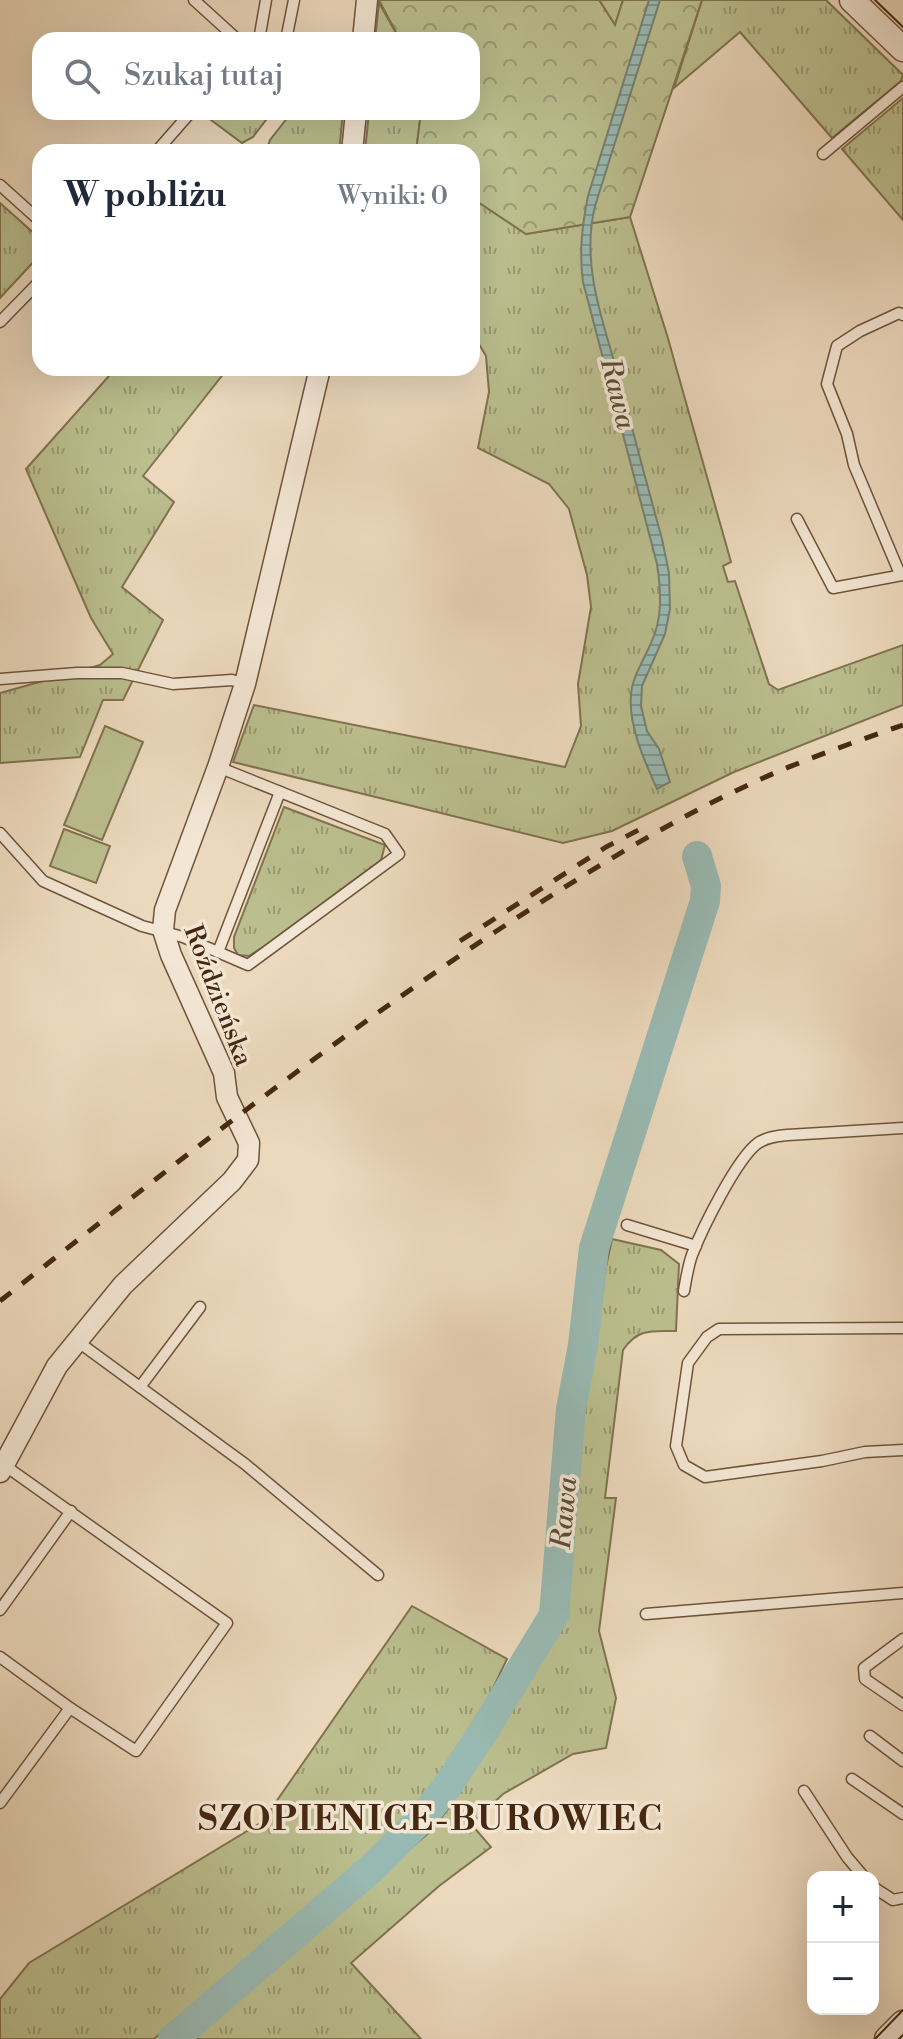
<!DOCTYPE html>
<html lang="pl">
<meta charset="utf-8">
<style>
:root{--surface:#fff;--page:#f6f6f7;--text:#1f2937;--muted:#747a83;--line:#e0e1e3}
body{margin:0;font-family:"Libre Bodoni",serif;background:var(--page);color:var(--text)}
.controls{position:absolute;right:24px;bottom:24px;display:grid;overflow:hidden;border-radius:16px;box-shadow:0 8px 32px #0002}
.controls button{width:72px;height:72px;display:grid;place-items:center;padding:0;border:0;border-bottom:2px solid var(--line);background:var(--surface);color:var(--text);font:40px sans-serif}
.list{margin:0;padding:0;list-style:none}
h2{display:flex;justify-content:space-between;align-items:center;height:104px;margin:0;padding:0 32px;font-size:34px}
h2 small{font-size:26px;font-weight:400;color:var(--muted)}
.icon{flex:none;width:44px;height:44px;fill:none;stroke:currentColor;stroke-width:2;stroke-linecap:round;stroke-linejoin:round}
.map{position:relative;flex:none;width:903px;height:2039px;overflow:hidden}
.search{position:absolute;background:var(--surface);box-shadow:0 8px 32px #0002;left:32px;top:32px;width:448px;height:88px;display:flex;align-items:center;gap:20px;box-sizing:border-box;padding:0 28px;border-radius:24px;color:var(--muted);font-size:30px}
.panel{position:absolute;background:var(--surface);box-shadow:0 8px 32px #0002;left:32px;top:144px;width:448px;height:232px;border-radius:24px}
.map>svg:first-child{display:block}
.grass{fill:url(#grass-tufts);stroke:#80734f;stroke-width:2}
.forest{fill:url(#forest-crowns);stroke:#80734f;stroke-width:2}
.garden{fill:#bbbe8e;stroke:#80734f;stroke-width:2}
.water{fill:url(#water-rules);stroke:#778072;stroke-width:2}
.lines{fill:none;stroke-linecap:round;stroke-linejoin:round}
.river{stroke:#99bab3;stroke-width:30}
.service-casing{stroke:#6f543b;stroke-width:13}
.minor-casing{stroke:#6f543b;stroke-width:23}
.tertiary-casing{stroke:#6f543b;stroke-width:27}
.service{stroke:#f3e6d4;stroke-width:10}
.minor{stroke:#f3e6d4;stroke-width:20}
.tertiary{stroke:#f3e6d4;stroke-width:24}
.tram{stroke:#452810;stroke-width:2}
.rail{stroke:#452810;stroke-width:5;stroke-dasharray:14 14;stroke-linecap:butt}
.labels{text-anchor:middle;stroke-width:7;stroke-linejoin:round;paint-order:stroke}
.street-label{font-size:26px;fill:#452810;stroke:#f3e6d4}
.water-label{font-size:28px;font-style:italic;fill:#5a4c39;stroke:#f3e6d4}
.district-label{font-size:34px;font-weight:bold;letter-spacing:2px;fill:#452810;stroke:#f3e6d4}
</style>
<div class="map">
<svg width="903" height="2039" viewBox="0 0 903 2039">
<defs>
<pattern id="grass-tufts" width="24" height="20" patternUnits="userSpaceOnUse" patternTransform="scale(2)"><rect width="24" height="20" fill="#bbbe8e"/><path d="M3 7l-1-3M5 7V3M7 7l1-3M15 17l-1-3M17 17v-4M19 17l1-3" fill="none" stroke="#9a9a73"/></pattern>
<pattern id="forest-crowns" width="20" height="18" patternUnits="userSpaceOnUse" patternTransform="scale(2)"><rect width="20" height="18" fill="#bbbe8e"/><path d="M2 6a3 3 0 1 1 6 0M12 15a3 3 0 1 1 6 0" fill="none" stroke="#9a9a73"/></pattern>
<pattern id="water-rules" width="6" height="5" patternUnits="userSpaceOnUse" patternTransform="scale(2)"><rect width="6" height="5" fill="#99bab3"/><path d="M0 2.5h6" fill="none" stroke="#7f9790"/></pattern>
</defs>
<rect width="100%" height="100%" fill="#ecd9bd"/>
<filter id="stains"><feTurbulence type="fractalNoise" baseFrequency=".0025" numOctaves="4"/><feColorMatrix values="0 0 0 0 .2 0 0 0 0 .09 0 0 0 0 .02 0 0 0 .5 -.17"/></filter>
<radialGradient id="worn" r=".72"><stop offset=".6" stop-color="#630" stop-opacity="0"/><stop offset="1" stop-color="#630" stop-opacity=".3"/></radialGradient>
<g class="grass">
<polygon points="599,0 623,0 615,25"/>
<polygon points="702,0 826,0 903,75 901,81 832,138 740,32 674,88"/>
<polygon points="379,3 400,40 375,40"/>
<polygon points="903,98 903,220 842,149"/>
<polygon points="210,112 272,112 253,137 242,143 207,117"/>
<polygon points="292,112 343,112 339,152 266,152 270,140"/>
<polygon points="369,112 421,112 416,152 365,152"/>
<polygon points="472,198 526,234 630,217 667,335 731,562 723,566 728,582 735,581 769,684 778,690 903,645 903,705 734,772 612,831 563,843 233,762 254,705 565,767 581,726 578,684 591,607 587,575 569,509 549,484 478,448 489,392 486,356 472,332"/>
<polygon points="0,203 37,236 40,255 0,298"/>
<polygon points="116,368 228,368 143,476 174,502 122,587 163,620 123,700 103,700 80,757 0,763 0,693 100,665 113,654 91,618 26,469"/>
<polygon points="284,807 385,845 381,860 263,947 249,956 238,955 234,948 234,937"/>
<path d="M612,1239L661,1250L679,1264L676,1331C652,1331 638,1328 623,1350L605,1498H616L599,1631L616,1698L606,1748L573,1754L503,1794L471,1824L491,1847L439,1886L351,1963L421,2039H190L433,1829L452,1803L562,1619L581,1415L594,1323Z"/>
<polygon points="412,1606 507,1659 476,1724 426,1800 390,1837 154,2039 0,2039 0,1999 29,1963 262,1822"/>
</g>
<polygon class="forest" points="379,0 599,0 615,25 623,0 702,0 630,217 526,234 472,198 472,152 416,152 421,112 472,112 472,40 400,40"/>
<g class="garden">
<polygon points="105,726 143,742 102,840 64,825"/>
<polygon points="64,829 110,846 96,883 50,866"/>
</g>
<path class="water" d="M649,0H660L595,206C580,267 605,327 621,385C634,437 648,488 662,539L669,573L670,609L665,634L642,686L641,706L647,731L659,749L670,782L657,789C645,762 628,725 631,695C632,677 644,660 651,643C663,618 661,591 657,564L583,282C579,252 582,226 588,196Z"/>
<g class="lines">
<polyline class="river" points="173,2039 372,1868 422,1818 446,1788 483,1732 554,1615 571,1409 583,1345 594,1248 705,901 706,886 697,856"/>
<defs>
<g id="service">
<polyline points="194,0 238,40"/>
<polyline points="259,40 266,0"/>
<polyline points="286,40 294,0"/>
<polyline points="156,152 191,112"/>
<polyline points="823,154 903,87"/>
<polyline points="0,185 40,221"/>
<polyline points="0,322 40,281"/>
<polyline points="797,519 833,588 903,575"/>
<polyline points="900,574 854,465 847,434 827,384 837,346 860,331 899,313 903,315"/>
<polyline points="0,679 77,673 122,673 173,684 232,680 245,684"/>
<polyline points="0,833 43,881 142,926 183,937 248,965 399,854 385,834 218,767"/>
<polyline points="218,952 280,792"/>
<polyline points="627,1225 696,1246"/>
<path d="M684,1291C686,1279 688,1266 692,1255C702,1229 737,1158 758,1143C767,1137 778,1136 788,1135L903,1128"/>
<polyline points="903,1328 719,1329 707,1337 688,1363 676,1446 684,1465 705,1477 822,1461 865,1452 903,1450"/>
<polyline points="77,1341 245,1464 378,1575"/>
<polyline points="140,1387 200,1307"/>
<polyline points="0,1610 71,1511"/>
<polyline points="646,1614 903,1593"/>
<polyline points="903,1639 864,1668 865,1679 903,1705"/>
<polyline points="0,1657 70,1708 136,1751 227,1623 4,1465"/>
<polyline points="870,1736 903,1761"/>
<polyline points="852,1779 903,1814"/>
<polyline points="804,1791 847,1857 864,1877"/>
<polyline points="0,1803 70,1708"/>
<polyline points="873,1887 893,1900 903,1898"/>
</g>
<g id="minor">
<polyline points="363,40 367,0"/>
<polyline points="352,152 356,112"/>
<polyline points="0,1472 57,1366 123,1285 232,1181 248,1160 249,1143 227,1097 224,1073 171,955 163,930 165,910 218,767 245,684 320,368"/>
</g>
<g id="tertiary">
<polyline points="852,0 903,49"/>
<polyline points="887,2039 903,2023"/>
</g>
</defs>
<use href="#service" class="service-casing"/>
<use href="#minor" class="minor-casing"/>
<use href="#tertiary" class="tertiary-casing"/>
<use href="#service" class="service"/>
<use href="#minor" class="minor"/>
<use href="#tertiary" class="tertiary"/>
<g class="tram">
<polyline points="875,0 903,27"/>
<polyline points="875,2039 903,2010"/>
<polyline points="899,2039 903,2035"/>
</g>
<g class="rail">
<polyline points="460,941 606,847 650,824"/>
<path d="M0,1301C162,1174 323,1046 495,932C587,872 682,812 784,769C823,753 863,739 903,725"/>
</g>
</g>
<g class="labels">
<g class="street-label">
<text transform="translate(219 995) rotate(69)" y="9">Roździeńska</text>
</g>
<g class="water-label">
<text transform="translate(619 393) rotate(76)" y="10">Rawa</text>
<text transform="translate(563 1513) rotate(-85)" y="10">Rawa</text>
</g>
<g class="district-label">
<text x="431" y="1830">SZOPIENICE-BUROWIEC</text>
</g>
</g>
<rect width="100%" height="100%" filter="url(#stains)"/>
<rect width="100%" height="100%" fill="url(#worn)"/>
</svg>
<div class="controls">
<button>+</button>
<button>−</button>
</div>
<div class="search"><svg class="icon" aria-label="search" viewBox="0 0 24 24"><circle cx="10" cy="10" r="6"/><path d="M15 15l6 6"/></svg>Szukaj tutaj</div>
<section class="panel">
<h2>W pobliżu<small>Wyniki: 0</small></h2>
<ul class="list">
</ul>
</section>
</div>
